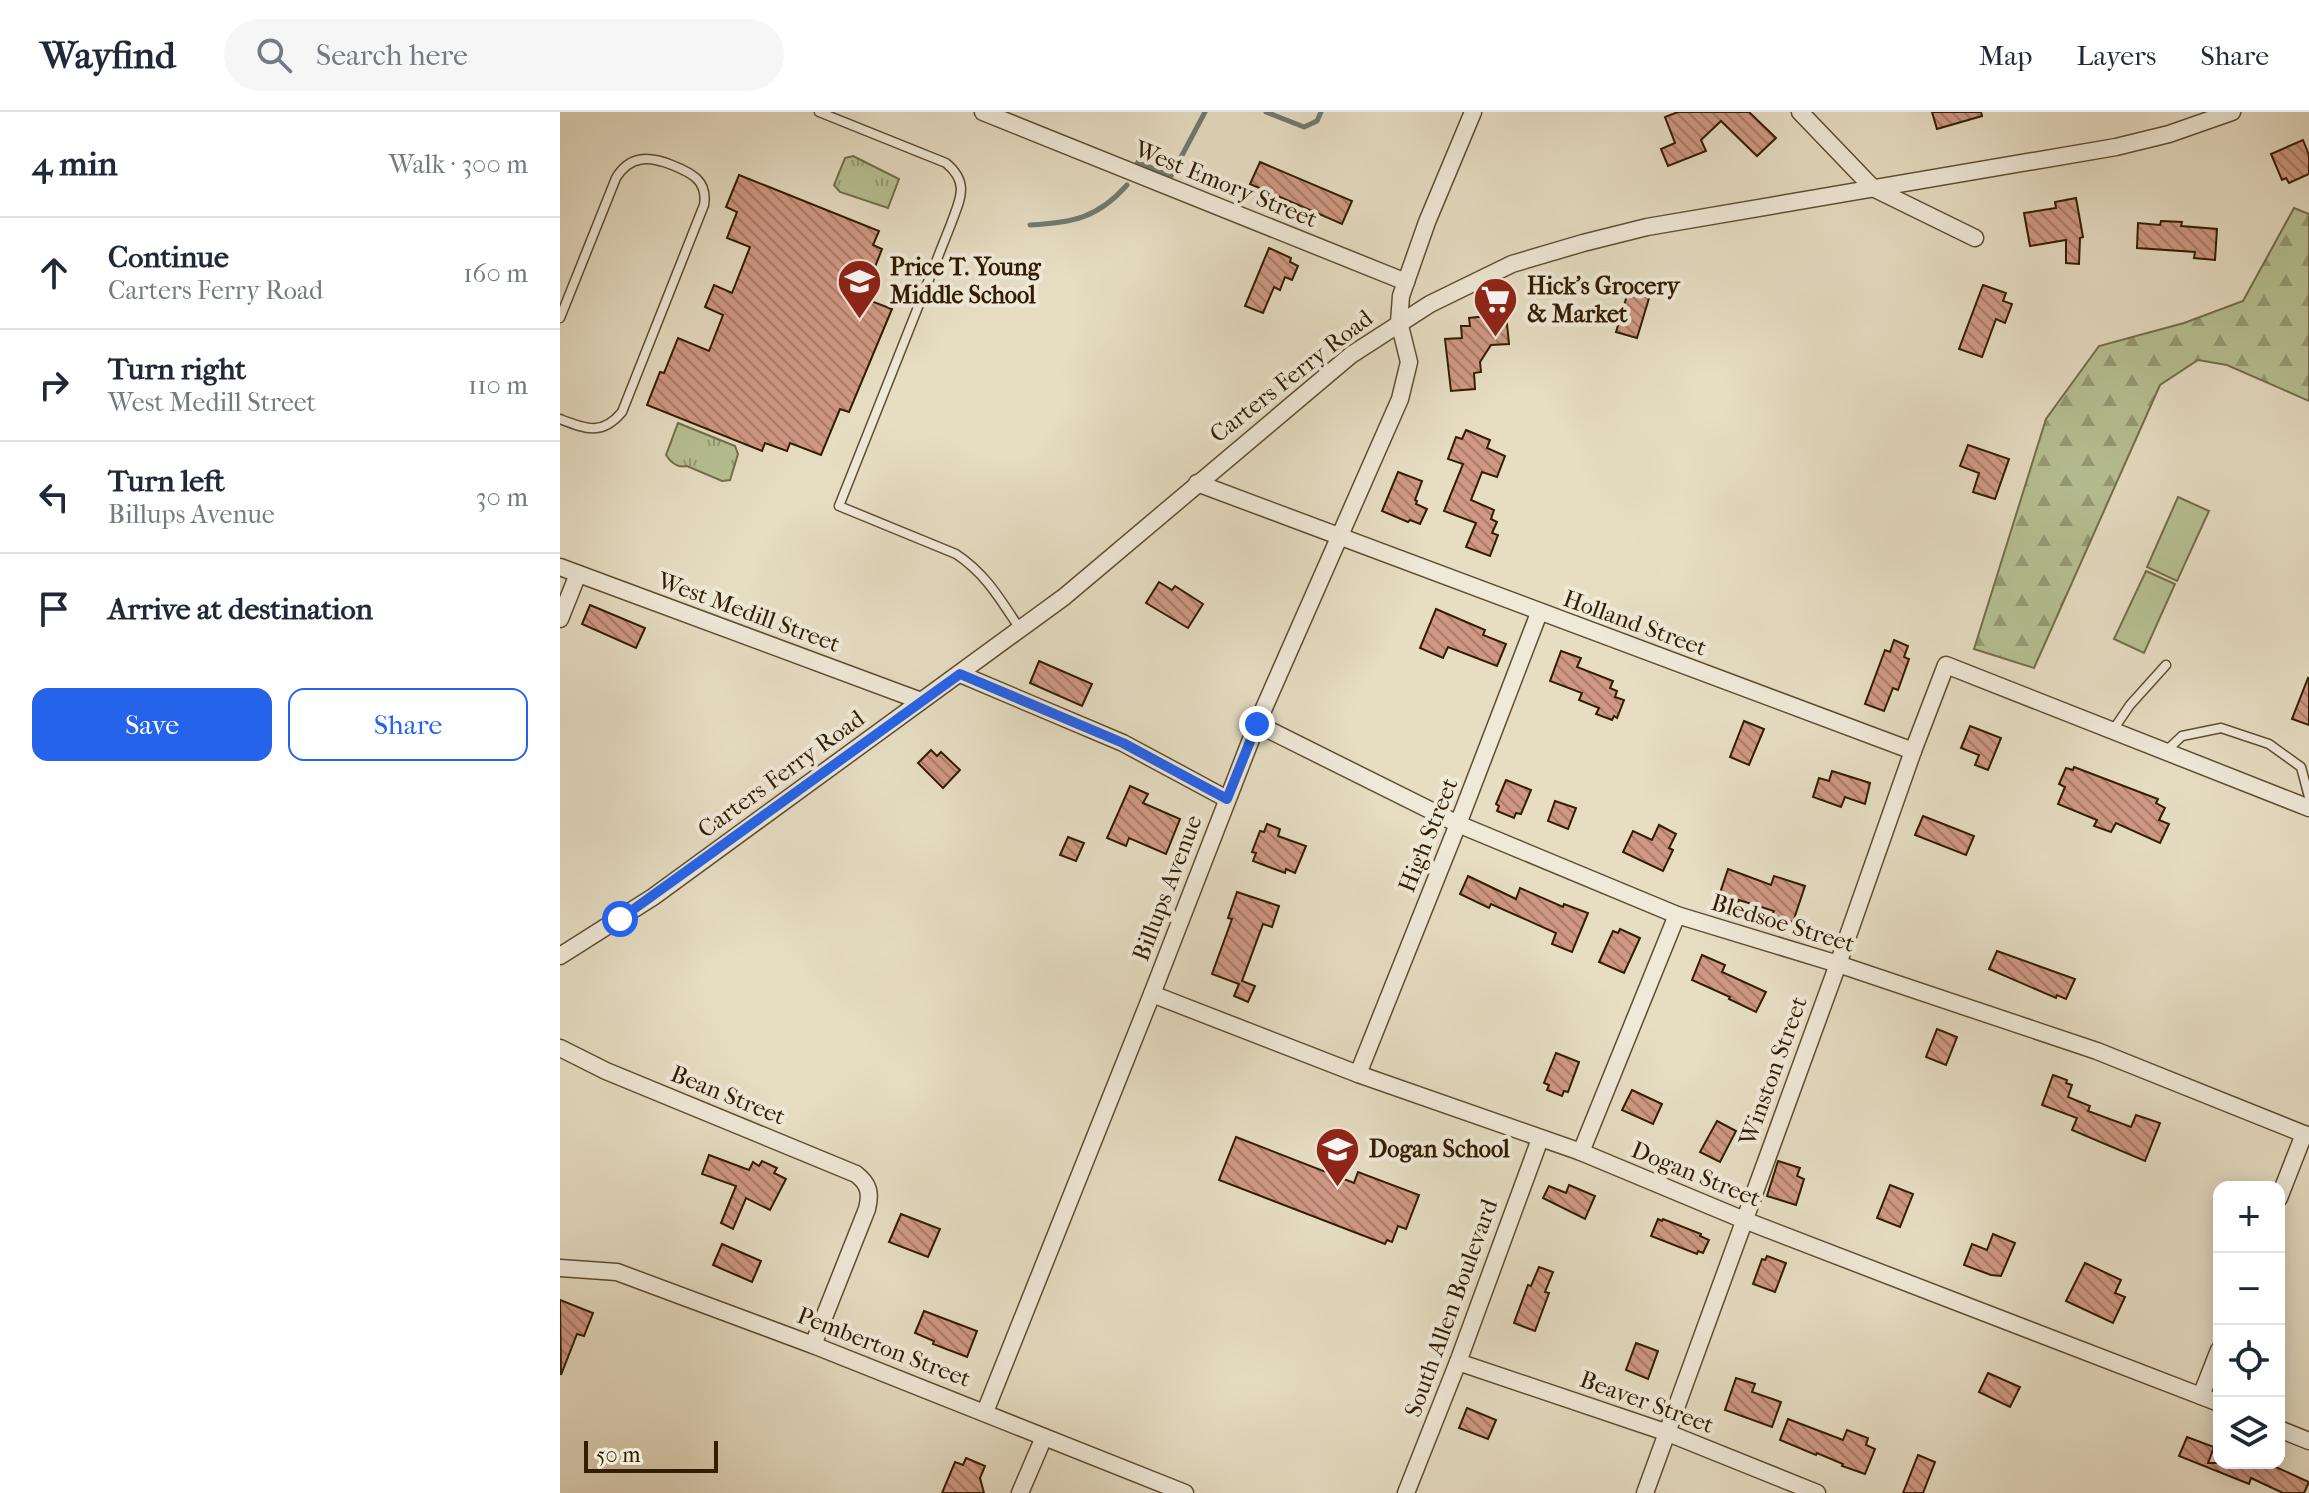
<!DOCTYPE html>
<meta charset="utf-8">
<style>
:root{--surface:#fff;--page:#f6f6f7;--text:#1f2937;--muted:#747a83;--line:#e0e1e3;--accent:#2563eb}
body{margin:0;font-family:"IM FELL French Canon",serif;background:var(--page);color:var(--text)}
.controls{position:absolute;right:24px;bottom:24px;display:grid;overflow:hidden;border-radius:16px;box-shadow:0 4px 20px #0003}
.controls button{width:72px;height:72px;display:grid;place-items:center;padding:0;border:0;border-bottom:2px solid var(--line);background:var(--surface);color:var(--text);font:40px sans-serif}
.scale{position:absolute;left:24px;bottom:20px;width:134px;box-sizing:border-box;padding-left:8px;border:4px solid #321d00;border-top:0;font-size:22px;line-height:28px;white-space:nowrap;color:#321d00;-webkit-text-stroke:6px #efe9d8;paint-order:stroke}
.stop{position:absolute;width:24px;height:24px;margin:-18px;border:6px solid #2563eb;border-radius:50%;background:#fff}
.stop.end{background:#2563eb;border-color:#fff;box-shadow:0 2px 8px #0008}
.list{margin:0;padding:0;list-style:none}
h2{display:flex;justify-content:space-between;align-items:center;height:104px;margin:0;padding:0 32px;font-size:34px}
h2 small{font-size:26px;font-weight:400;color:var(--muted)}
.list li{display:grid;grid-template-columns:52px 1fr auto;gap:24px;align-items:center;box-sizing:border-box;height:112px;padding:0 32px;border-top:2px solid var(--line)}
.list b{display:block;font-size:30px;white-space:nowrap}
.list p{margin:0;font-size:26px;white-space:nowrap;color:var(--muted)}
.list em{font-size:26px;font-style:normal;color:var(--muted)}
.actions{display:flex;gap:16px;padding:24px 32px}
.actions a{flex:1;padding:18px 0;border:2px solid var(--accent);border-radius:16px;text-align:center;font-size:28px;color:var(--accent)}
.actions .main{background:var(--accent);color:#fff}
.icon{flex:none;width:44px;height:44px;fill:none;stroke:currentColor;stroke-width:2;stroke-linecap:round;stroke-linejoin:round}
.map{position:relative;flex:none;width:1749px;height:1381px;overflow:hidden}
header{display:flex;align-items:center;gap:48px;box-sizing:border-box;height:112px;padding:0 40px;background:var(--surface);border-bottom:2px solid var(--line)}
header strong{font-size:38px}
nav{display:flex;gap:44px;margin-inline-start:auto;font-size:28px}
.search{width:560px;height:72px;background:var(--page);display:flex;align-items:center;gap:20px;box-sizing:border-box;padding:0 28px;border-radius:44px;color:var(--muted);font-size:30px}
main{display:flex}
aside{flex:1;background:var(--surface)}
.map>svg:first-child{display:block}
.grass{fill:#b6c093;stroke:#746e4a;stroke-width:2}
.forest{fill:url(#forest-firs);stroke:#746e4a;stroke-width:2}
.park{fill:url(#park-tufts);stroke:#746e4a;stroke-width:2}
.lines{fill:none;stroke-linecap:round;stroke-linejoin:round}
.stream{stroke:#707b72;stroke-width:5}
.building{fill:url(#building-back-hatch);stroke:#321d00;stroke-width:2}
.service-casing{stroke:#5f4d31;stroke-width:11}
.minor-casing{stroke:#5f4d31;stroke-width:19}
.service{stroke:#efe9d8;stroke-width:8}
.minor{stroke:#efe9d8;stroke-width:16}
.route{stroke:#2563eb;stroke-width:10}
.labels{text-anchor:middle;stroke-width:8;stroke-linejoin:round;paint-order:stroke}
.street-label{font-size:24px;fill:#321d00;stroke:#efe9d8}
.poi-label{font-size:24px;font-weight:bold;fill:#321d00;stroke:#efe9d8;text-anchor:start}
</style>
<header>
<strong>Wayfind</strong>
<div class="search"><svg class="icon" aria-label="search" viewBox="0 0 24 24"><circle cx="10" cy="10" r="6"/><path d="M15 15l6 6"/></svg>Search here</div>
<nav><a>Map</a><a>Layers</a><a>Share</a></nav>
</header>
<main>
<aside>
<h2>4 min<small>Walk · 300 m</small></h2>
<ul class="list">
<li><svg class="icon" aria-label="ahead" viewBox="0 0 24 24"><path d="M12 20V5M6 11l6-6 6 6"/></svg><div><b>Continue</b><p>Carters Ferry Road</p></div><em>160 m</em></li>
<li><svg class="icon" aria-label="right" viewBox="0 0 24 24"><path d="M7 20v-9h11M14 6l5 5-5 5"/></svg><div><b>Turn right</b><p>West Medill Street</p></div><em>110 m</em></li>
<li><svg class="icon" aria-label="left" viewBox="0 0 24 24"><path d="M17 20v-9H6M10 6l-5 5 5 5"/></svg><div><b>Turn left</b><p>Billups Avenue</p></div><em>30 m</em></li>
<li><svg class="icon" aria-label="arrive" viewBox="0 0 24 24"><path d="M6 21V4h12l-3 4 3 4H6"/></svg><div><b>Arrive at destination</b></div></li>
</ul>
<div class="actions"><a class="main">Save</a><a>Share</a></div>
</aside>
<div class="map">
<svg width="1749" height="1381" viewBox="0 0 1749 1381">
<defs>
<pattern id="forest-firs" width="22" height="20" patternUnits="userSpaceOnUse" patternTransform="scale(2)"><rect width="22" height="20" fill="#b6c093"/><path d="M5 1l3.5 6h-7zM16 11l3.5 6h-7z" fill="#959b76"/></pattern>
<pattern id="park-tufts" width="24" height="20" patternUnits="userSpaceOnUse" patternTransform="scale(2)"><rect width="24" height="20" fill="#b6c093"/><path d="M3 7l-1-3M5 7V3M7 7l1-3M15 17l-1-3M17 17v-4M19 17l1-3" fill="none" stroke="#959b76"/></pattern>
<pattern id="building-back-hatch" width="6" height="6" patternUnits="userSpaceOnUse" patternTransform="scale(2)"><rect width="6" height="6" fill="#d09884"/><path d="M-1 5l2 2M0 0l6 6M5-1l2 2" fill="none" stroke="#a97b6a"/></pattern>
</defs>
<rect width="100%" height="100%" fill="#e6ddc3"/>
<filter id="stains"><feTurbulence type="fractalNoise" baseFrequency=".0025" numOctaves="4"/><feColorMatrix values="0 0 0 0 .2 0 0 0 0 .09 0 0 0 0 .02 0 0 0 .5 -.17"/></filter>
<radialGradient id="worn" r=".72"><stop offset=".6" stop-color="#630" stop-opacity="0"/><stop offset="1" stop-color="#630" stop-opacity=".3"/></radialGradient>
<g class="grass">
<polygon points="1618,385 1649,399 1617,469 1587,455"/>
<polygon points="1586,459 1615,472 1584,541 1554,527"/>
</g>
<polygon class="forest" points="1734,96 1749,102 1749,289 1667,253 1638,248 1600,273 1474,556 1414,537 1486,307 1539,234 1624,211 1683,189"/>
<g class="park">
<polygon points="293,44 339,67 328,96 280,80 274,73 285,46"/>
<path d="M118,311L175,334L178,342L170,368L162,369L127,354C118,356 111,351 106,343Z"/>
</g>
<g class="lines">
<g class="stream">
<polyline points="706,0 744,15 757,9 761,0"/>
<polyline points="577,52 578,50 611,64 645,0"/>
<path d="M470,113C512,111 538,106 567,73"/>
</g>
</g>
<g class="building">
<polygon points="1118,0 1189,0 1216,26 1197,44 1161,9 1141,28 1146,39 1108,54 1101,37 1115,31 1105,5"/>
<polygon points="1372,0 1421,0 1422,4 1377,17"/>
<polygon points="1743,28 1749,43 1749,62 1729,71 1726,66 1722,68 1711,42"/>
<polygon points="700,50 792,89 782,112 690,72"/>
<polygon points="179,63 319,119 313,133 322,137 303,186 332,197 289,300 280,297 261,343 230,331 227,339 205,331 202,339 87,293 100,260 104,261 118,226 149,239 163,203 145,195 154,173 172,181 190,135 167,126 177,100 166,95"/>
<polygon points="1516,86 1523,125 1520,126 1519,152 1506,151 1506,128 1470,134 1464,101 1496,96 1495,90"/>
<polygon points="1601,109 1622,110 1621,114 1657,117 1655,148 1634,146 1635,140 1577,136 1578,111 1600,113"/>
<polygon points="709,136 731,146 730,150 738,154 732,168 725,165 720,178 714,175 703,201 685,194"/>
<polygon points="1077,168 1093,173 1077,226 1056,220 1071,170 1076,172"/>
<polygon points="1423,173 1446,181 1443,189 1452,192 1445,211 1436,207 1422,245 1399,237"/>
<polygon points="946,202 949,232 931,233 920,250 921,260 914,261 915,277 891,279 885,227 902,226 901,214 910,214 909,206"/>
<polygon points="906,318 930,328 927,336 945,344 937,365 922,360 911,388 934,398 931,407 937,410 932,421 938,423 930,444 906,435 916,411 884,399 903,352 888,347 896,325 902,327"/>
<polygon points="1408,333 1449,347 1435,387 1413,380 1419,361 1400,354"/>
<polygon points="838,360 862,369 855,388 857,389 856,392 867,397 860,412 850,408 848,410 822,399"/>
<polygon points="599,470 612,478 615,474 643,492 628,516 586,491"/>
<polygon points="30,493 85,516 76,536 22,512"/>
<polygon points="876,497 925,518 923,523 946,532 937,554 888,535 883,546 860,536"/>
<polygon points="1334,528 1348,534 1344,545 1349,547 1338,578 1333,576 1324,599 1305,592 1325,538 1330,540"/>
<polygon points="1001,539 1021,546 1017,555 1053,569 1050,576 1057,579 1055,585 1064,588 1057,606 1054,604 1052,608 1036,602 1039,596 1019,588 1022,581 990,569"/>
<polygon points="479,549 532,572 522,594 470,571"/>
<polygon points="1748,566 1749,567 1749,613 1732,607"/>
<polygon points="1184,609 1204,617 1189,653 1170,645"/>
<polygon points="1410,614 1441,626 1428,658 1415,653 1419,643 1401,636"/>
<polygon points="371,638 377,644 381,640 400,658 383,676 358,651"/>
<polygon points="1514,655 1598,687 1596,691 1605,696 1599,708 1609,712 1600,731 1556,711 1551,720 1534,714 1537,708 1498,692 1505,675 1499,672 1506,656 1513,658"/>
<polygon points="1272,659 1310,671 1305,692 1285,685 1281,695 1253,685 1259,666 1269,669"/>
<polygon points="946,668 971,678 961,702 956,701 954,706 937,699 939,694 936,692"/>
<polygon points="570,674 588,682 583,691 620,707 606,742 569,726 566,734 547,726"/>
<polygon points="995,689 1016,696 1008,717 988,709"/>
<polygon points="1363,704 1414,724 1406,743 1355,723"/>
<polygon points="707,712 720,717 718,724 746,734 735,761 726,757 725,761 693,749 696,741 692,740 700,719 704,720"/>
<polygon points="1099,713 1116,722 1109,736 1113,738 1103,759 1063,740 1073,719 1092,728"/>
<polygon points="508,725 524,731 516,749 500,743"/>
<polygon points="1168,757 1211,773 1214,764 1245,774 1233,810 1212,803 1214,799 1179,788 1178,791 1159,784"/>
<polygon points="908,764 956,787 960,776 1003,795 1004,792 1028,801 1012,840 992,832 996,821 931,792 929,796 900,782"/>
<polygon points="677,780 719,794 712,815 703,812 682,869 695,874 688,890 674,884 679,872 652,862 672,807 668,806"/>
<polygon points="1060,817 1080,826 1064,861 1039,850 1053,819 1058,821"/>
<polygon points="1437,839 1515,867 1506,887 1497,883 1496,886 1429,857"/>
<polygon points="1142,843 1165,853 1162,860 1206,880 1196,900 1169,887 1170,885 1132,868"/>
<polygon points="1377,917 1397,925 1386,953 1366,945"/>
<polygon points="996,941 1019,950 1008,980 1004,979 1002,984 987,978 989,973 984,971"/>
<polygon points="1493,963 1507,968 1506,971 1512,973 1508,985 1530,994 1528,999 1571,1015 1576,1003 1600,1011 1585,1049 1512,1018 1517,1006 1482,993"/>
<polygon points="1072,978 1102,992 1093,1012 1062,998"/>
<polygon points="1157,1009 1176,1019 1160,1050 1140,1040"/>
<polygon points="676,1025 794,1071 798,1060 859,1083 846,1117 838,1114 832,1130 827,1128 825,1132 659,1068"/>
<polygon points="149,1043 189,1058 193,1050 199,1054 202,1049 217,1056 214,1061 226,1067 210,1098 186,1086 173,1117 161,1111 176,1074 142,1062"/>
<polygon points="1218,1049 1240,1056 1237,1064 1244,1067 1236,1093 1207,1084"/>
<polygon points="1009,1073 1035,1084 1025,1107 983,1086 989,1074 1006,1081"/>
<polygon points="1330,1073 1353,1082 1340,1115 1317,1106"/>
<polygon points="341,1102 380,1117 368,1145 329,1130"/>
<polygon points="1098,1107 1102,1109 1103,1107 1141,1122 1140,1124 1149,1128 1143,1141 1138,1139 1137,1142 1091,1124"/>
<polygon points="1433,1122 1455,1131 1441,1164 1431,1163 1404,1153 1412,1132 1427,1138"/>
<polygon points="162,1132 201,1149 192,1170 153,1153"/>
<polygon points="1207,1144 1226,1151 1215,1180 1193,1172 1202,1147 1205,1148"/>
<polygon points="1525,1151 1561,1168 1555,1181 1565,1185 1553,1211 1506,1189"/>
<polygon points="979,1155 993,1160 985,1180 989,1181 975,1219 954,1211 968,1173 971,1174"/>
<polygon points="0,1188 33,1201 24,1224 17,1222 1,1263"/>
<polygon points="364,1199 417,1219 407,1245 373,1232 374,1229 355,1221"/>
<polygon points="1076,1231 1098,1239 1088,1267 1066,1258"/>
<polygon points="1428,1261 1460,1275 1450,1295 1419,1280"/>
<polygon points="1176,1266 1195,1272 1192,1280 1221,1290 1212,1315 1165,1298"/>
<polygon points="907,1296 936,1308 928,1327 899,1316"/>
<polygon points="1228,1307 1283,1328 1287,1318 1308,1326 1306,1333 1315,1337 1305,1362 1282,1354 1283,1352 1257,1341 1256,1343 1220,1328"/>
<polygon points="1627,1325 1654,1335 1648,1351 1707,1351 1749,1370 1744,1381 1723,1381 1691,1366 1689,1372 1619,1344"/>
<polygon points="1358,1343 1375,1350 1363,1381 1343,1381"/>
<polygon points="406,1346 425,1354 420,1366 424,1381 382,1381 395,1350 403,1353"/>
</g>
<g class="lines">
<defs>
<g id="service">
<path d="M259,0L386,51C410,71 400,87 391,112L279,394L396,442C426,462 440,487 460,517"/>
<path d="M0,206L56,66C70,43 89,44 112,53C132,61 148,69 144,93L62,300C42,324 26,317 0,307"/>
<polyline points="1553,618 1570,593 1606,553"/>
<polyline points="1606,639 1622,624 1661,616 1709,632 1741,655 1749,685"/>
</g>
<g id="minor">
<polyline points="423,0 846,170"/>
<polyline points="1240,0 1313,76 1415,126"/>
<polyline points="637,371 1353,639"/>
<polyline points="0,455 361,589"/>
<polyline points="0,507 18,462"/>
<polyline points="400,562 563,631 667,687"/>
<polyline points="697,612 898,712 1117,803 1278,852 1537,939 1749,1024"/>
<polyline points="0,844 93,785 460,517 504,485 791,243 870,192 952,152 1023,131 1087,115 1556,35 1609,22 1672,0"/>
<polyline points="592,882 798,962 1021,1040 1184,1108 1659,1291"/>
<path d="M0,936L46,959L296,1062C309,1072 311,1081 307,1097L253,1233"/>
<polyline points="798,962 898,712 979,501"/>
<polyline points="1021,1040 1117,803"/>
<polyline points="1719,1086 1744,1022"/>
<polyline points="0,1156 57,1160 253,1233 625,1381"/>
<polyline points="898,1250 1108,1321 1257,1381"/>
<polyline points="1641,1284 1659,1238"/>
<polyline points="425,1300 592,882 697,612 840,287 849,250 839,210 841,184 867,110 913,0"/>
<polyline points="1719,1317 1749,1329"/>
<polyline points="460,1381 484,1325"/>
<polyline points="846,1381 898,1250 980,1027"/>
<polyline points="1085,1381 1278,852 1353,639 1386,553 1749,696"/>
</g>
</defs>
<use href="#service" class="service-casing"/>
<use href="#minor" class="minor-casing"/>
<use href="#service" class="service"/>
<use href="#minor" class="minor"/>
</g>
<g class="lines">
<polyline class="route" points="60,807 400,562 563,631 667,687 697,612"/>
</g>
<defs>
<symbol id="school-pin" viewBox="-11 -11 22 30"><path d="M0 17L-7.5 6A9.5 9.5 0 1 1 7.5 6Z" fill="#8f2418" stroke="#efe9d8"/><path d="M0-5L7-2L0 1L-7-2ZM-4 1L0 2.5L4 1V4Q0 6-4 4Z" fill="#fff"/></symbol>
<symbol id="supermarket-pin" viewBox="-11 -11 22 30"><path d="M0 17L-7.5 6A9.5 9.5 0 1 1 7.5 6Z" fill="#8f2418" stroke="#efe9d8"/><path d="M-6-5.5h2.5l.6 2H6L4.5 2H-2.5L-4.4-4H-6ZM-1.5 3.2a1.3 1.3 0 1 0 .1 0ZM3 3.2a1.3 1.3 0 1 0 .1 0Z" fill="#fff"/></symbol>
</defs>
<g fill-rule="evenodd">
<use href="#school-pin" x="274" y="144" width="51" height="69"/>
<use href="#supermarket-pin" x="910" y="162" width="51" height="69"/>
<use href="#school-pin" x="752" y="1012" width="51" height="69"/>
</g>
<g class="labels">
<g class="street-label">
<text transform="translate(666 72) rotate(22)" y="8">West Emory Street</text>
<text transform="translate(731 264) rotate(-38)" y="8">Carters Ferry Road</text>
<text transform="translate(189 500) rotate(20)" y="8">West Medill Street</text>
<text transform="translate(1075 511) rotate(20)" y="8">Holland Street</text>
<text transform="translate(221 662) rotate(-36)" y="8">Carters Ferry Road</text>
<text transform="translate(868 723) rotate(-68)" y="8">High Street</text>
<text transform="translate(607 776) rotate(-69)" y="8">Billups Avenue</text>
<text transform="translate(1223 811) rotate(17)" y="8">Bledsoe Street</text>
<text transform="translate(1213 959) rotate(-70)" y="8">Winston Street</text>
<text transform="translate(168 983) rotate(22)" y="8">Bean Street</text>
<text transform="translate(1136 1062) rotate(22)" y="8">Dogan Street</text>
<text transform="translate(891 1196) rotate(-70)" y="8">South Allen Boulevard</text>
<text transform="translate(324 1235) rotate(21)" y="8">Pemberton Street</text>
<text transform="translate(1087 1290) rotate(20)" y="8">Beaver Street</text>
</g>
<g class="poi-label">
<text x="330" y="163">Price T. Young<tspan x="330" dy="28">Middle School</tspan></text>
<text x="967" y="182">Hick's Grocery<tspan x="967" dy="28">&amp; Market</tspan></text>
<text x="809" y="1045">Dogan School</text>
</g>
</g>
<rect width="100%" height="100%" filter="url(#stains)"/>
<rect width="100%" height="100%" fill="url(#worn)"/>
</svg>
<div class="controls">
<button>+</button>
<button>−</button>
<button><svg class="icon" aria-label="locate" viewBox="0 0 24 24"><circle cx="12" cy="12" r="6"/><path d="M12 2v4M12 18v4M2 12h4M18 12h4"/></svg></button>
<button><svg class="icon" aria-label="layers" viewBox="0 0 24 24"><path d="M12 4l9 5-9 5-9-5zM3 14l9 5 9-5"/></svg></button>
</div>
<div class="scale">50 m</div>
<div class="stop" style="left:60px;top:807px"></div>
<div class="stop end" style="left:697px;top:612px"></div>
</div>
</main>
